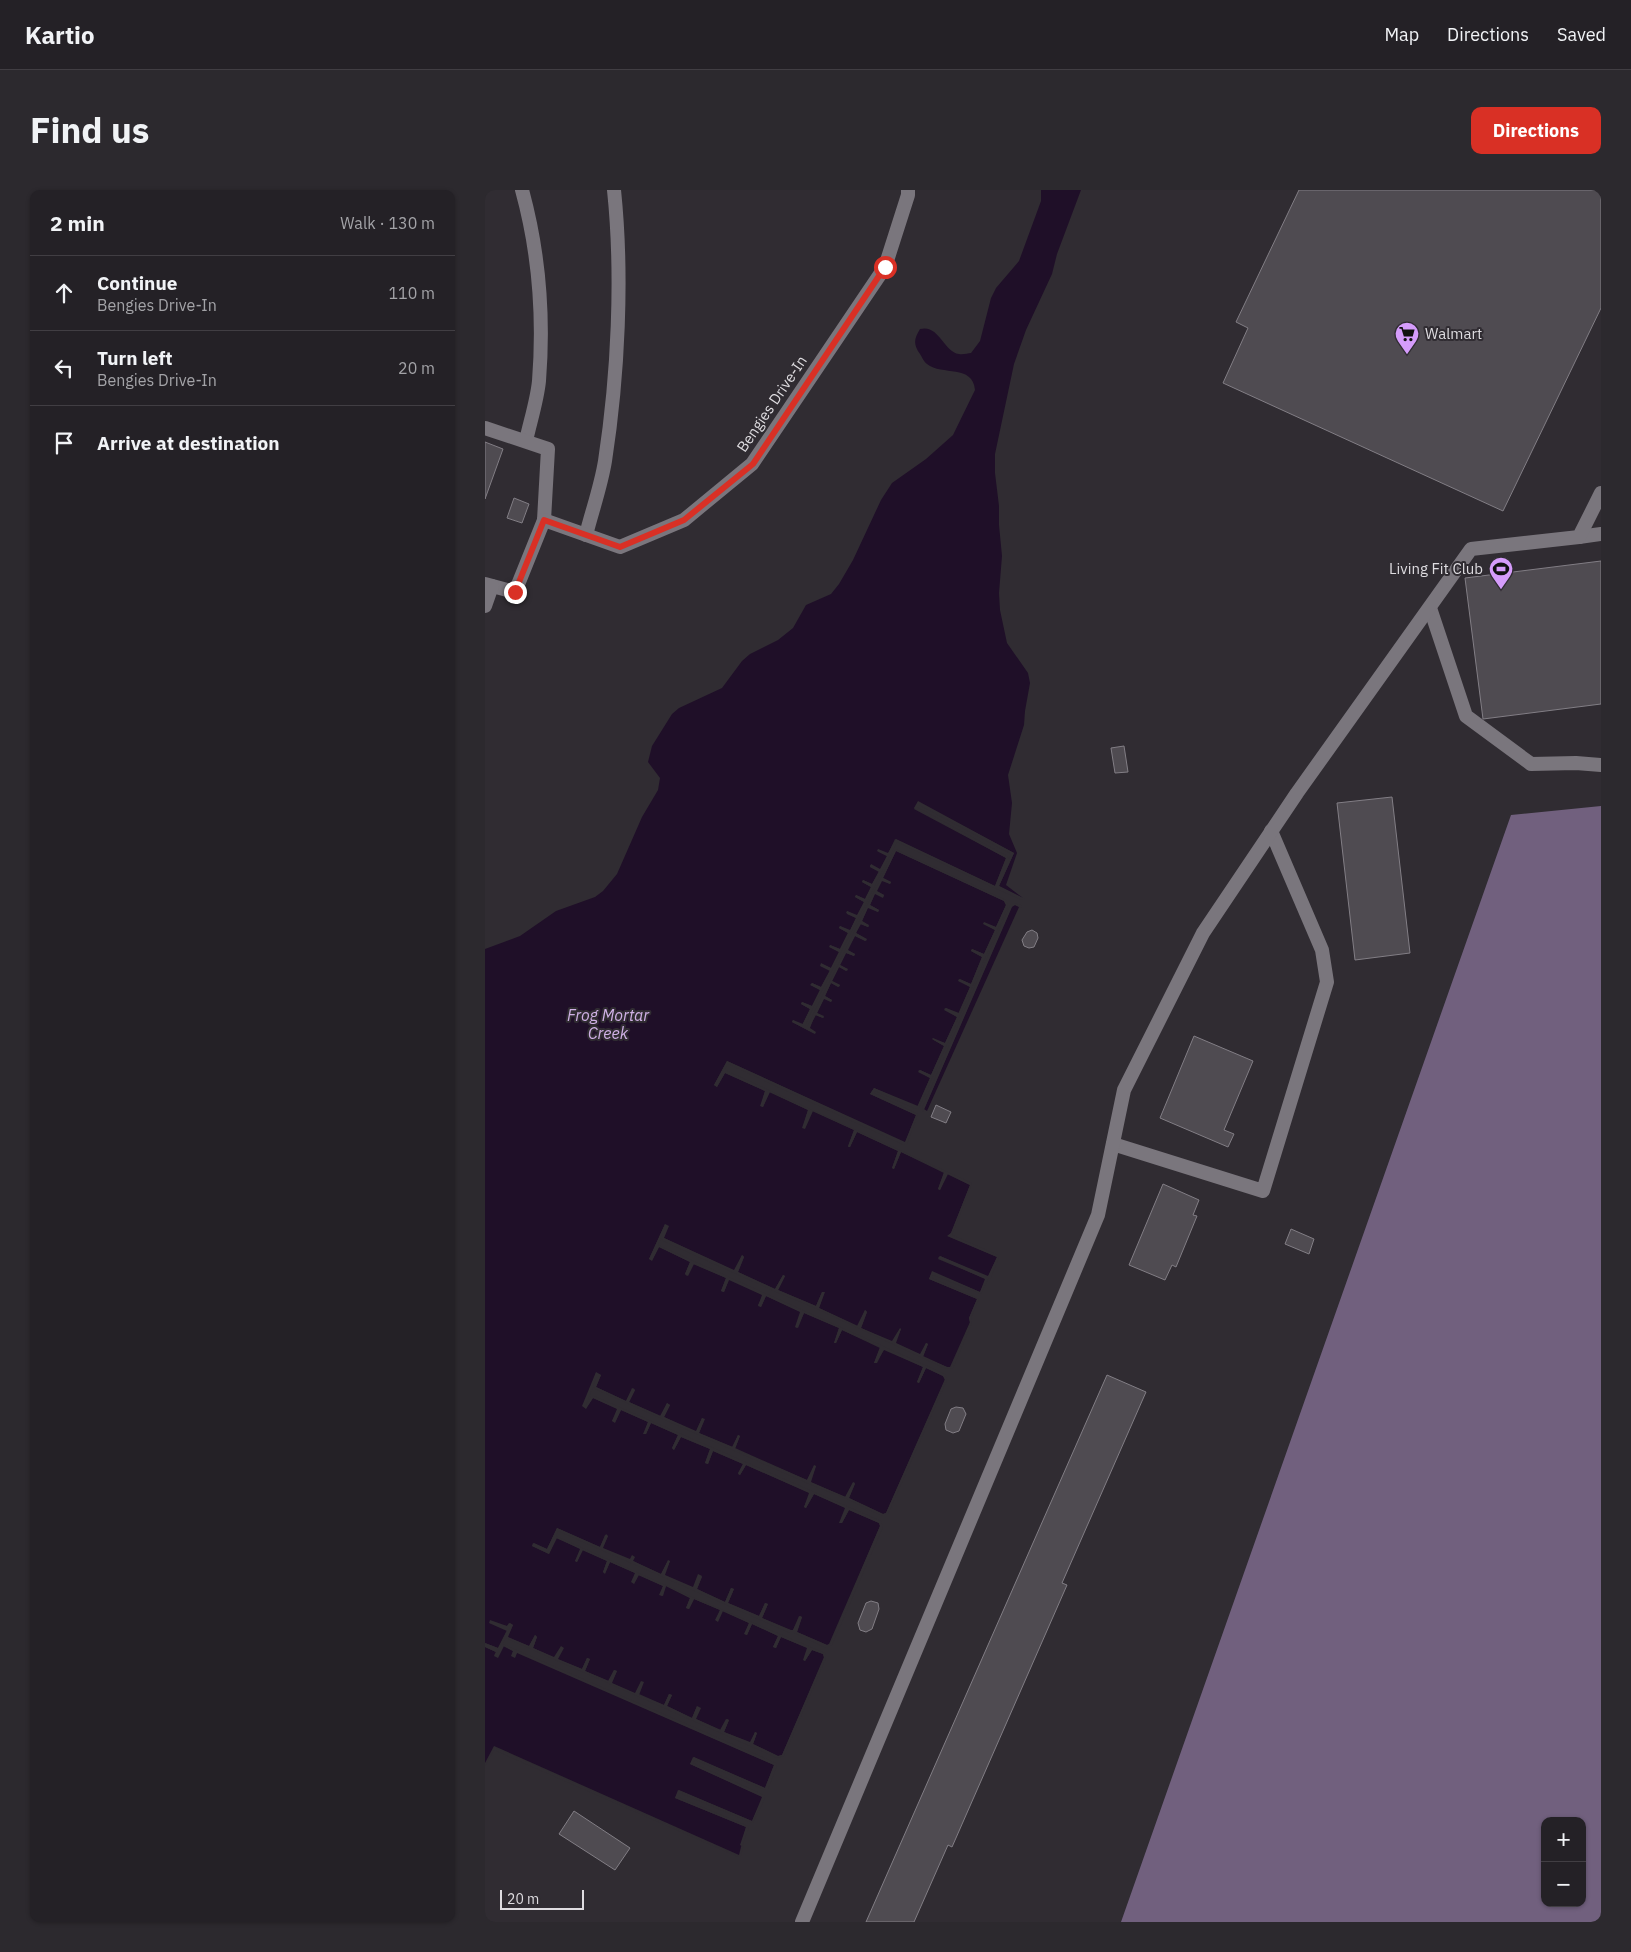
<!DOCTYPE html>
<meta charset="utf-8">
<style>
:root{--surface:#242126;--page:#2c292e;--text:#f1f3f6;--muted:#a3a3a7;--line:#413e43;--accent:#d93025}
body{margin:0;font-family:"IBM Plex Sans",sans-serif;background:var(--page);color:var(--text)}
.controls{position:absolute;right:15px;bottom:15px;display:grid;overflow:hidden;border-radius:10px;box-shadow:0 1px 4px #0004}
.controls button{width:45px;height:45px;display:grid;place-items:center;padding:0;border:0;border-bottom:1px solid var(--line);background:var(--surface);color:var(--text);font:25px sans-serif}
.scale{position:absolute;left:15px;bottom:12px;width:84px;box-sizing:border-box;padding-left:5px;border:2px solid #dedce0;border-top:0;font-size:14px;line-height:18px;white-space:nowrap;color:#dedce0;-webkit-text-stroke:4px #302c32;paint-order:stroke}
.stop{position:absolute;width:15px;height:15px;margin:-11px;border:4px solid #d93025;border-radius:50%;background:#fff}
.stop.end{background:#d93025;border-color:#fff;box-shadow:0 1px 5px #0008}
.list{margin:0;padding:0;list-style:none}
h2{display:flex;justify-content:space-between;align-items:center;height:65px;margin:0;padding:0 20px;font-size:21px}
h2 small{font-size:16px;font-weight:400;color:var(--muted)}
.list li{display:grid;grid-template-columns:32px 1fr auto;gap:15px;align-items:center;box-sizing:border-box;height:75px;padding:0 20px;border-top:1px solid var(--line)}
.list b{display:block;font-size:19px;white-space:nowrap}
.list p{margin:0;font-size:16px;white-space:nowrap;color:var(--muted)}
.list em{font-size:16px;font-style:normal;color:var(--muted)}
.icon{flex:none;width:28px;height:28px;fill:none;stroke:currentColor;stroke-width:2;stroke-linecap:round;stroke-linejoin:round}
.map{position:relative;flex:none;width:1116px;height:1732px;overflow:hidden;border-radius:10px}
header{display:flex;align-items:center;gap:30px;box-sizing:border-box;height:70px;padding:0 25px;background:var(--surface);border-bottom:1px solid var(--line)}
header strong{font-size:24px}
nav{display:flex;gap:28px;margin-inline-start:auto;font-size:18px}
.intro{display:flex;align-items:center;justify-content:space-between;box-sizing:border-box;height:120px;padding:0 30px}
h1{margin:0;font-size:35px}
.button{padding:12px 22px;border-radius:10px;background:var(--accent);color:#fff;font-size:18px;font-weight:700}
main{display:flex;gap:30px;padding:0 30px}
aside{flex:1;background:var(--surface);border-radius:10px;box-shadow:0 1px 4px #0004}
.map>svg:first-child{display:block}
.forest{fill:#71607e;fill-rule:evenodd}
.water{fill:#1f0f28}
.pier{fill:#302c32;fill-rule:evenodd}
.building{fill:#4f4b51;stroke:#827e85}
.lines{fill:none;stroke-linecap:round;stroke-linejoin:round}
.service{stroke:#7a767d;stroke-width:14}
.route{stroke:#d93025;stroke-width:6}
.labels{text-anchor:middle;stroke-width:4;stroke-linejoin:round;paint-order:stroke}
.poi-label{font-size:15px;fill:#dedce0;stroke:#302c32;text-anchor:start}
.street-label{font-size:15px;fill:#dedce0;stroke:#302c32}
.water-label{font-size:16px;font-style:italic;fill:#d0b1e6;stroke:#302c32}
</style>
<header>
<strong>Kartio</strong>
<nav><a>Map</a><a>Directions</a><a>Saved</a></nav>
</header>
<div class="intro"><h1>Find us</h1><a class="button">Directions</a></div>
<main>
<aside>
<h2>2 min<small>Walk · 130 m</small></h2>
<ul class="list">
<li><svg class="icon" aria-label="ahead" viewBox="0 0 24 24"><path d="M12 20V5M6 11l6-6 6 6"/></svg><div><b>Continue</b><p>Bengies Drive-In</p></div><em>110 m</em></li>
<li><svg class="icon" aria-label="left" viewBox="0 0 24 24"><path d="M17 20v-9H6M10 6l-5 5 5 5"/></svg><div><b>Turn left</b><p>Bengies Drive-In</p></div><em>20 m</em></li>
<li><svg class="icon" aria-label="arrive" viewBox="0 0 24 24"><path d="M6 21V4h12l-3 4 3 4H6"/></svg><div><b>Arrive at destination</b></div></li>
</ul>
</aside>
<div class="map">
<svg width="1116" height="1732" viewBox="0 0 1116 1732">
<rect width="100%" height="100%" fill="#302c32"/>
<path class="forest" d="M1116,616V1732H636L1026,625ZM1060,1631H1097V1713H1060Z"/>
<g class="water">
<path d="M556,0H596L572,64L567,84L541,140L529,174L510,264V283L514,316V335L517,366L514,403L515,420L522,453L543,483L545,493L540,521L539,535L523,585L527,613L524,644L532,663L521,695L538,708L514,696L529,663L433,612L429,619L521,668L510,696L410,649L403,664L392,661L402,666L395,680L385,675V677L394,681L387,694L378,690L377,692L386,697L380,709L371,705L370,707L379,712L372,726L362,721V724L371,728L365,741L355,736L354,738L363,743L355,759L345,755V757L354,762L346,778L336,774V776L345,780L336,797L327,793L326,795L335,800L327,816L317,812L316,814L325,819L317,835L308,830L307,832L330,844L324,838L331,825L338,828L339,826L332,823L339,808L346,812L347,810L340,806L346,793L353,797L355,795L347,791L354,777L361,781L362,779L355,775L361,763L369,766L370,764L362,760L370,746L380,751L381,749L371,743L375,734L383,737L384,735L377,731L383,717L393,722L394,720L385,715L390,703L398,707L399,705L391,701L397,690L405,694L406,692L398,688L411,661L519,711L521,715L511,737L498,733L510,740L499,764L487,759L486,761L497,767L486,794L475,789L474,790L485,797L473,824L461,818L459,819L472,827L460,853L447,849L459,856L446,885L435,880L433,881L445,888L432,917L389,898L385,904L431,925L420,953L242,871L229,895L232,897L240,883L280,901L276,916L278,917L284,902L323,920L318,937L320,938L327,921L369,940L363,956L365,957L372,942L413,961L407,978L409,979L416,962L459,983L453,999L455,1000L462,984L485,995L466,1043L463,1046L512,1067L503,1087L455,1066L453,1069L501,1089L495,1102L447,1082L444,1089L492,1109L484,1128L485,1132L465,1177H462L438,1166L443,1154L441,1153L436,1165L410,1153L416,1139H415L407,1152L376,1138L382,1122L380,1120L373,1136L334,1118L339,1103L337,1102L331,1116L293,1100L300,1086L298,1085L290,1099L253,1082L259,1067L257,1065L250,1081L179,1048L180,1034L164,1069L167,1070L174,1057L205,1072L200,1084L202,1086L208,1074L241,1088L236,1101L239,1102L244,1089L278,1105L273,1115L276,1117L281,1106L316,1122L311,1137L313,1138L319,1123L354,1138L349,1153H351L357,1140L395,1158L389,1173H392L399,1159L438,1177L432,1192L434,1193L441,1178L458,1186L460,1189L401,1323L398,1324L364,1308L370,1294L368,1293L361,1307L325,1292L331,1276H329L322,1290L250,1258L255,1246L253,1245L248,1257L214,1243L219,1230L217,1228L211,1242L179,1227L185,1215L182,1213L176,1226L144,1212L150,1200L148,1198L141,1211L111,1197L116,1185L111,1183L98,1216L101,1218L108,1208L133,1219L127,1231L130,1232L136,1220L163,1232L159,1244H161L166,1233L193,1245L187,1258L189,1260L196,1247L225,1259L220,1273L223,1274L228,1261L258,1274L253,1283L255,1285L261,1275L325,1303L319,1317L321,1318L329,1304L361,1318L355,1332L357,1333L364,1320L394,1333L395,1336L344,1454L342,1455L312,1442L317,1427L314,1426L308,1440H306L277,1428L283,1414L280,1413L274,1426L243,1413L249,1399L246,1398L240,1412L212,1399L217,1387L214,1385L208,1398L179,1385L185,1371H183L176,1384L148,1371L147,1366L145,1370L117,1358L123,1346L120,1345L115,1357L72,1338L62,1359L49,1353L47,1356L64,1364L71,1348L96,1359L90,1371L92,1372L97,1360L122,1371L118,1382L120,1383L125,1372L150,1383L149,1394L153,1385L178,1396L175,1405L177,1406L181,1396L205,1408L201,1418L204,1419L209,1409L235,1420L231,1430L232,1431L237,1421L264,1433L260,1444L262,1445L267,1434L293,1446L288,1457L291,1458L296,1447L323,1458L319,1470L320,1471L327,1460L338,1464L339,1467L297,1565L293,1566L268,1554L272,1543L270,1542L266,1553L239,1542L244,1530L242,1529L236,1540L211,1529L212,1516L207,1528L182,1516L187,1505L184,1504L179,1515L154,1504L158,1492H156L151,1504L126,1493L132,1481L129,1480L124,1491L100,1481L105,1469L102,1468L97,1479L72,1469L78,1458L76,1457L70,1468L48,1458L52,1447L50,1445L44,1456L22,1447L28,1435L24,1433L22,1436L5,1433L22,1440L13,1458L0,1453V759L35,746L71,721L110,707L118,701L132,684L157,627L173,600L175,588L163,572L167,556L187,524L194,518L237,498L257,471L265,464L293,450L308,438L321,415L346,404L354,394L368,370L396,310L407,293L441,269L468,245L490,200C488,174 457,186 442,174C439,172 437,167 435,164C428,154 429,149 435,139C454,134 458,161 474,164C478,165 483,163 486,163L495,151L506,108L511,98L534,71L556,11Z"/>
<polygon points="530,715 534,717 442,921 439,919 527,716"/>
<polygon points="18,1456 28,1461 27,1466 30,1467 32,1462 289,1575 280,1598 209,1567 205,1574 278,1607 267,1631 194,1600 190,1608 261,1637 254,1665 9,1556 0,1573 0,1457 11,1462 9,1466"/>
</g>
<g class="pier">
<path d="M433,611L529,663L514,696L540,709L537,710L509,698L412,652L328,818L320,836L322,837L410,659L521,710L523,716L434,918L431,919L390,901L389,903L433,924L422,954L419,955L243,874L240,880L487,993L467,1045L513,1065L514,1067L506,1088L503,1089L496,1104L448,1085L447,1088L494,1109L486,1128L487,1133L468,1178L461,1179L332,1119L289,1101L178,1051L176,1048L173,1055L460,1184L462,1190L403,1324L397,1326L362,1309L324,1294L110,1199L108,1196L112,1186L101,1215L106,1206H109L396,1331L398,1337L347,1455L341,1458L309,1443H305L73,1341L71,1346L207,1407L340,1463L341,1468L299,1566L292,1568L21,1448L18,1454L291,1573L292,1576L283,1599L280,1600L210,1570L208,1573L279,1605L280,1608L268,1633L273,1621L267,1633L195,1603L193,1607L263,1636L264,1638L257,1656L255,1655L261,1637L190,1608L193,1600L267,1631L277,1607L205,1574L208,1567L280,1598L289,1575L32,1463L30,1468L26,1466L28,1461L19,1456L13,1468L9,1466L11,1462L0,1457V1453L13,1458L22,1441L4,1433L5,1430L22,1436L25,1433L28,1435L23,1447L44,1456L50,1445L52,1447L48,1458L69,1467L76,1456L79,1458L73,1469L97,1479L102,1468L105,1469L100,1481L123,1491L129,1480L132,1481L127,1493L150,1503L156,1491L159,1492L154,1505L179,1515L184,1504L187,1505L182,1516L207,1528L212,1516L216,1518L211,1529L235,1540L241,1529L244,1530L239,1542L265,1552L270,1542L272,1543L268,1554L293,1566L297,1565L339,1468L338,1464L327,1460L320,1471L318,1470L322,1458L296,1447L291,1458L288,1457L293,1446L267,1434L262,1445L259,1444L264,1433L238,1421L233,1432L230,1430L235,1420L209,1409L204,1419L201,1418L205,1408L181,1396L178,1406L174,1405L178,1396L154,1385L149,1394L146,1392L150,1383L125,1372L120,1384L118,1382L122,1371L98,1360L92,1372L90,1371L95,1359L72,1348L64,1364L47,1356L48,1353L62,1359L72,1338L115,1357L121,1344L123,1346L118,1358L145,1369L147,1365L150,1367L148,1371L176,1384L183,1370L185,1371L180,1385L208,1397L213,1384L217,1386L212,1399L240,1412L246,1398L249,1399L243,1413L274,1426L280,1413L283,1414L277,1428L305,1440H308L315,1426L317,1427L312,1442L342,1455L345,1454L395,1336L394,1333L364,1320L357,1333H354L360,1318L329,1304L321,1318L319,1317L324,1303L261,1275L255,1285L253,1284L258,1274L228,1261L223,1274L220,1273L225,1259L196,1247L189,1260L187,1258L193,1245L166,1233L161,1244H158L163,1232L136,1220L130,1233L127,1231L132,1219L108,1208L101,1219L97,1216L111,1182L116,1185L111,1197L141,1211L147,1198L150,1200L144,1212L175,1226L182,1213L185,1215L179,1227L211,1241L217,1228L220,1229L214,1243L247,1257L253,1245L255,1246L250,1259L322,1290L329,1275L331,1276L326,1292L360,1307L368,1292L370,1293L364,1308L398,1324L401,1323L460,1190L458,1186L441,1178L434,1193L432,1192L438,1177L399,1160L391,1173H389L395,1157L357,1140L351,1153H349L354,1138L319,1123L312,1138L310,1137L315,1122L281,1106L276,1117L273,1116L277,1105L244,1090L239,1102L236,1101L241,1088L209,1074L203,1086L200,1084L205,1072L174,1057L167,1071L164,1069L180,1034L184,1036L179,1048L249,1080L257,1065L259,1067L253,1082L290,1099L298,1085L300,1086L293,1100L331,1116L337,1102H340L334,1118L372,1136L380,1120L382,1122L376,1138L407,1151L415,1138L416,1139L411,1153L435,1164L441,1153L443,1154L438,1167L462,1177H466L485,1133L484,1128L492,1109L444,1089L447,1081L495,1102L500,1089L453,1068L455,1066L503,1086L512,1067L462,1046L466,1043L485,995L463,984L455,1000L453,999L459,982L416,962L409,979L407,978L413,961L372,942L365,957H363L369,940L328,921L320,939L317,938L323,920L285,902L278,917L275,916L280,901L240,883L232,897L229,895L242,871L420,952L431,925L385,904L389,898L433,916L445,888L433,882L435,880L446,885L459,856L447,849L448,848L460,853L472,827L459,820L461,818L474,823L485,797L473,791L474,789L486,794L497,767L486,761L487,759L499,764L510,740L498,734L499,732L511,737L521,715L519,711L411,661L398,688L406,692L405,694L397,691L392,701L399,705L398,708L390,704L385,715L394,720L393,722L383,718L377,731L384,736L383,737L376,734L371,743L382,749L381,751L370,746L363,760L370,764L369,766L361,763L355,775L363,779L362,781L354,777L347,791L355,795L354,797L346,793L340,806L347,810L346,812L339,809L332,823L339,827L338,828L330,825L325,838L331,842L330,844L307,832L308,830L318,834L325,819L316,814L317,812L327,816L335,800L325,795L327,793L336,797L345,781L335,776L336,773L346,778L354,762L344,757L345,755L355,759L363,743L354,738L355,736L365,740L371,728L361,723L362,721L372,725L379,712L370,707L371,705L380,709L386,697L377,692L378,690L387,694L394,682L385,677L386,674L395,679L402,666L392,661L393,659L403,663L411,649L510,696L521,668L429,618ZM434,615L526,664L524,669L522,666L432,617Z"/>
<polygon points="529,713 536,715 537,718 530,715 527,717 438,922 437,918 525,715"/>
<polygon points="9,1557 254,1666 259,1654 256,1666 253,1667 9,1560 0,1576"/>
</g>
<g class="building">
<polygon points="814,0 1116,0 1116,118 1018,321 738,193 763,138 751,132"/>
<polygon points="0,252 18,259 0,309"/>
<polygon points="29,308 44,314 37,333 22,328"/>
<polygon points="1116,371 1116,514 998,529 980,388"/>
<polygon points="639,556 643,582 630,583 626,558"/>
<polygon points="907,607 925,763 870,770 852,613"/>
<polygon points="547,740 552,743 553,748 549,757 544,758 539,756 537,750 542,742"/>
<polygon points="709,846 768,871 739,940 749,944 743,957 675,928"/>
<polygon points="451,915 466,922 461,933 446,927"/>
<polygon points="678,994 714,1010 708,1025 712,1026 691,1077 687,1075 680,1090 644,1075"/>
<polygon points="806,1039 829,1049 824,1064 800,1054"/>
<polygon points="622,1185 661,1202 577,1393 582,1395 467,1657 463,1655 429,1732 381,1732"/>
<polygon points="471,1217 478,1218 481,1224 474,1241 468,1243 461,1240 460,1234 466,1219"/>
<polygon points="386,1411 393,1413 394,1419 387,1439 381,1442 375,1440 373,1433 381,1413"/>
<polygon points="89,1621 145,1658 130,1680 74,1644"/>
</g>
<g class="lines">
<g class="service">
<path d="M37,0C54,62 59,127 54,191C52,211 45,232 41,251"/>
<polyline points="0,238 63,259 59,330"/>
<path d="M101,345C107,321 116,296 120,271C133,186 138,86 129,0"/>
<polyline points="1094,347 1116,344"/>
<polyline points="0,394 30,402 59,330 135,357 199,330 267,274 400,77 423,5 423,0"/>
<polyline points="0,416 7,396"/>
<polyline points="945,418 981,526 1046,574 1091,573 1116,575"/>
<polyline points="628,954 778,1001 842,792 837,760 786,641"/>
<polyline points="317,1732 613,1025 639,900 718,743 812,603 986,359 1094,347 1116,303"/>
</g>
</g>
<g class="lines">
<polyline class="route" points="30,402 59,330 135,357 199,330 268,274 400,77"/>
</g>
<defs>
<symbol id="supermarket-pin" viewBox="-11 -11 22 30"><path d="M0 17L-7.5 6A9.5 9.5 0 1 1 7.5 6Z" fill="#d59cfb" stroke="#302c32"/><path d="M-6-5.5h2.5l.6 2H6L4.5 2H-2.5L-4.4-4H-6ZM-1.5 3.2a1.3 1.3 0 1 0 .1 0ZM3 3.2a1.3 1.3 0 1 0 .1 0Z" fill="#111"/></symbol>
<symbol id="stadium-pin" viewBox="-11 -11 22 30"><path d="M0 17L-7.5 6A9.5 9.5 0 1 1 7.5 6Z" fill="#d59cfb" stroke="#302c32"/><path d="M0-5a6.5 5 0 1 0 0 10a6.5 5 0 1 0 0-10ZM-3.5-1.8h7v3.6h-7Z" fill="#111"/></symbol>
</defs>
<g fill-rule="evenodd">
<use href="#supermarket-pin" x="908" y="130" width="28" height="38"/>
<use href="#stadium-pin" x="1002" y="365" width="28" height="38"/>
</g>
<g class="labels">
<g class="poi-label">
<text x="940" y="149">Walmart</text>
<text x="998" y="384" text-anchor="end">Living Fit Club</text>
</g>
<g class="street-label">
<text transform="translate(287 214) rotate(-56)" y="5">Bengies Drive-In</text>
</g>
<g class="water-label">
<text x="123" y="831">Frog Mortar<tspan x="123" dy="18">Creek</tspan></text>
</g>
</g>
</svg>
<div class="controls">
<button>+</button>
<button>−</button>
</div>
<div class="scale">20 m</div>
<div class="stop" style="left:400px;top:77px"></div>
<div class="stop end" style="left:30px;top:402px"></div>
</div>
</main>
